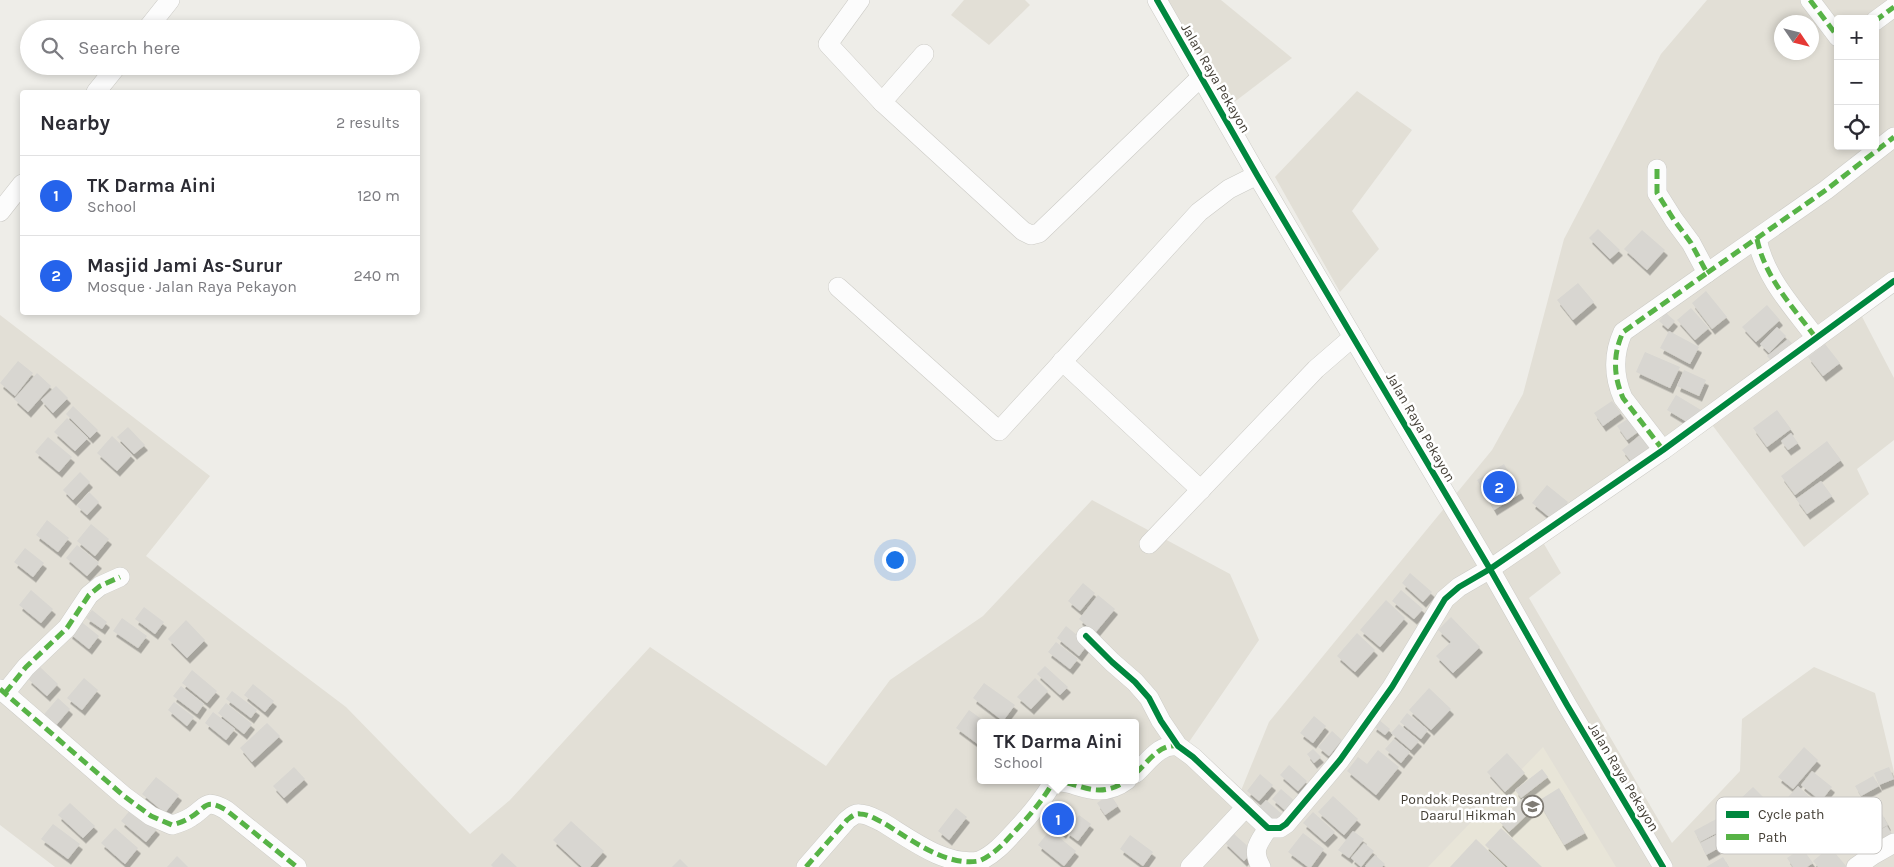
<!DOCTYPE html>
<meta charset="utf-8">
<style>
:root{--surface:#fff;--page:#f2f2f3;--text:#2b2b33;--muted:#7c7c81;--line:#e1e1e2;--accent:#2563eb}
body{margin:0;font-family:Karla,sans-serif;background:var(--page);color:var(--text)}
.controls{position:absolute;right:15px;top:15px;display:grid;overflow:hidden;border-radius:5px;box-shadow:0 2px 8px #0003}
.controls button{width:45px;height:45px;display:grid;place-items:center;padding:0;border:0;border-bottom:1px solid var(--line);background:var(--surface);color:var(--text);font:25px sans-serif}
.compass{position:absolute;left:1774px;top:15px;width:45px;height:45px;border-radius:50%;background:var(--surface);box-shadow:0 2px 8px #0003;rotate:125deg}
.you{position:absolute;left:894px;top:559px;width:18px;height:18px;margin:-12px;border:4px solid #fff;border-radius:50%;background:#1a73e8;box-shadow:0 0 0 8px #1a73e833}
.badge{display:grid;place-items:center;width:32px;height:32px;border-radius:50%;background:var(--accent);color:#fff;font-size:16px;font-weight:700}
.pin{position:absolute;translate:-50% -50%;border:2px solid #fff;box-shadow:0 1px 5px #0006}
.popup{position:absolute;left:977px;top:719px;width:162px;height:65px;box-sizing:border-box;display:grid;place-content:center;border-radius:5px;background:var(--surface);filter:drop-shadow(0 1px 4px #0005);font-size:16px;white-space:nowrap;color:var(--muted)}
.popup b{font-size:19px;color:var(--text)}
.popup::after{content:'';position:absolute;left:50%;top:100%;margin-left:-10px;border:10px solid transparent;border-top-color:var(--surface)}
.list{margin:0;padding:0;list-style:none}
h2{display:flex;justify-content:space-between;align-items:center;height:65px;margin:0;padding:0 20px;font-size:21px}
h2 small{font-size:16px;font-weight:400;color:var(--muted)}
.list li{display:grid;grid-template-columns:32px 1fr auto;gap:15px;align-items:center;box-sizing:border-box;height:80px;padding:0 20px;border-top:1px solid var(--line)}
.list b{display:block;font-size:19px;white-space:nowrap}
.list p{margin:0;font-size:16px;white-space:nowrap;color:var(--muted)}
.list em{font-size:16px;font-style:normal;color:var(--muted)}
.icon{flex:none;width:28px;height:28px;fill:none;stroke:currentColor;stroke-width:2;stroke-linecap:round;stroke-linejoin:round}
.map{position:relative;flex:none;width:1894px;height:867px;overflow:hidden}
.search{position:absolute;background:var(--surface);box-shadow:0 2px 8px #0003;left:20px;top:20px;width:400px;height:55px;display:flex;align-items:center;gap:12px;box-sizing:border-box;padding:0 18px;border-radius:28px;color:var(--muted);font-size:19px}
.panel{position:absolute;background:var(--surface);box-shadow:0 2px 8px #0003;left:20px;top:90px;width:400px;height:225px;border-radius:5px}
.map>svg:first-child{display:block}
.residential{fill:#e2dfd6;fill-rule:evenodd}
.education{fill:#e8e5d8}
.building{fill:#d8d6d1;filter:url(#shadow)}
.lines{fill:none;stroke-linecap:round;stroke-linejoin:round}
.minor-casing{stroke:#cccbc6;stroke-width:20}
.minor{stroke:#fcfcfc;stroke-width:19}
.quiet{stroke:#57b346;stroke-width:5;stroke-dasharray:10 5;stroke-linecap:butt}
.cycleway-casing{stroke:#fff;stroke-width:9}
.cycleway{stroke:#00873e;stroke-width:6}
.labels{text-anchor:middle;stroke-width:5;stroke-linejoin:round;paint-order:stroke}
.street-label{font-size:14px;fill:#433e35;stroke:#fff}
.poi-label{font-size:14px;fill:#433e35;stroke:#fff;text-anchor:end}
.key{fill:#fff;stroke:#c7c5c2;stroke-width:1}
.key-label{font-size:14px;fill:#433e35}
</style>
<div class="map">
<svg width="1894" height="867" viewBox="0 0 1894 867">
<defs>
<filter id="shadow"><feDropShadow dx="3" dy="5.5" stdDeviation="0" flood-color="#0004"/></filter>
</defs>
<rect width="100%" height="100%" fill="#eeede8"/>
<g class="residential">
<polygon points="964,0 1025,0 1030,5 989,45 951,15"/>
<polygon points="1166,0 1221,0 1292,58 1233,103 1164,1"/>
<path d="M1707,0H1894V280L1858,309L1894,378V440L1857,469L1869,494L1804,547L1713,426L1544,544L1561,573L1529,598L1672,843L1740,771L1742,719L1814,667L1875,693L1894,772V867H55L0,825V315L210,476L146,556L346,707L470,834L510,800L650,647L826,766L890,680L983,616L1092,500L1230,574L1259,640L1189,742L1240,793L1269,722L1492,450L1523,394L1564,239L1661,54ZM1838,19H1875V146H1838ZM1782,22H1812V52H1782ZM980,723H1136V780H980Z"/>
<polygon points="1357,91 1412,130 1352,211 1379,249 1340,292 1275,177"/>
</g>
<polygon class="education" points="1543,747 1616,867 1428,867"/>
<g class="building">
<polygon points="1598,229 1620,250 1610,259 1589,238"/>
<polygon points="1642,230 1665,250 1647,270 1624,249"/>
<polygon points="1578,283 1594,302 1573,320 1557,300"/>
<polygon points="1706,291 1727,317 1712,329 1692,303"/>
<polygon points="1767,305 1780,320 1756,342 1742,327"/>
<polygon points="1691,308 1709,328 1695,340 1677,320"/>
<polygon points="1666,313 1675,321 1668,329 1659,321"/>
<polygon points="1777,327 1786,336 1769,353 1760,344"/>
<polygon points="1669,331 1699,347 1690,364 1660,348"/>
<polygon points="1788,339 1796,348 1775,365 1767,356"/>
<polygon points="1825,344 1840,363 1823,376 1808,357"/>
<polygon points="1645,352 1680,367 1670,388 1636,372"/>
<polygon points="18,361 33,373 15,396 0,383"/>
<polygon points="1684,370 1706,380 1699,396 1677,386"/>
<polygon points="37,373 51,386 28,412 14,399"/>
<polygon points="56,386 68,398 53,413 41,400"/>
<polygon points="1676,395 1701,410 1692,425 1667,410"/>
<polygon points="1612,401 1621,413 1603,426 1594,413"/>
<polygon points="73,406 98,430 90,438 66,414"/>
<polygon points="1777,410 1791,429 1767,447 1753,428"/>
<polygon points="67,418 88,438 75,451 54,432"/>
<polygon points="1629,418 1638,432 1627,440 1617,426"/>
<polygon points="128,427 145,445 134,454 117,437"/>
<polygon points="1791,433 1798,443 1788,450 1781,441"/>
<polygon points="1640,435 1652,450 1634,465 1622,450"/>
<polygon points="112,436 132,455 117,471 97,453"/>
<polygon points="48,437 72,457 59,472 35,452"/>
<polygon points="1827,441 1841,460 1795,495 1781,476"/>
<polygon points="1504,464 1521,493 1494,510 1477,480"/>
<polygon points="80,472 90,482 73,500 63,490"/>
<polygon points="1821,481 1832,496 1807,514 1796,499"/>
<polygon points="1547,485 1568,502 1553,520 1532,503"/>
<polygon points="89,492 99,502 87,515 77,506"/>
<polygon points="47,520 69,538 58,552 36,535"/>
<polygon points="91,524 109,539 95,556 77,541"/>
<polygon points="77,545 99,563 87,576 66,558"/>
<polygon points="25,548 44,563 33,577 14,562"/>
<polygon points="1410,573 1432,592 1423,602 1402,583"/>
<polygon points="1083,583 1095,593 1080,611 1068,601"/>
<polygon points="31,590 53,609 41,623 19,605"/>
<polygon points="1401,590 1423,609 1414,619 1392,601"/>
<polygon points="1098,595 1115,609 1095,633 1079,619"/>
<polygon points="1386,600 1405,618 1380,647 1360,630"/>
<polygon points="144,607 164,622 155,634 135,619"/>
<polygon points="92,610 107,622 102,629 86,618"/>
<polygon points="1451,617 1480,647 1453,673 1436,656 1451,642 1438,630"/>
<polygon points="122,618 147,636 138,648 113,631"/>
<polygon points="79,620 99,636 89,649 69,633"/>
<polygon points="186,620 205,640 187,658 168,639"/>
<polygon points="1066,626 1088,644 1079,656 1057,638"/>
<polygon points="1357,633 1375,650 1355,672 1337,656"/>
<polygon points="1056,642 1078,659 1070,669 1048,652"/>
<polygon points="39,666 58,684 47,696 28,679"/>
<polygon points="1045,666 1068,687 1060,695 1037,674"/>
<polygon points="192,670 217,691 207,703 182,683"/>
<polygon points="84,678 98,690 82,710 67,698"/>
<polygon points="1035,678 1048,691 1031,709 1017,697"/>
<polygon points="984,683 1015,705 1003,721 973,698"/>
<polygon points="253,684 274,701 265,712 244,695"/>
<polygon points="181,686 204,704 197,714 173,696"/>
<polygon points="1429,688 1451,709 1431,730 1409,710"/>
<polygon points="232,691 257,710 251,718 226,699"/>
<polygon points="58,698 70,709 52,730 40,719"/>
<polygon points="174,702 194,717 187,726 168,710"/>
<polygon points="226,703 252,724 244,734 218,713"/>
<polygon points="969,710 987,723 980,723 979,745 956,728"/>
<polygon points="213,712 235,729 226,740 205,723"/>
<polygon points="1407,713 1428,730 1421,739 1400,722"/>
<polygon points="1314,716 1326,726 1313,743 1300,733"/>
<polygon points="1378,719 1390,729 1385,735 1373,726"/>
<polygon points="267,723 280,736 252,762 240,748"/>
<polygon points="1399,724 1419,741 1411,750 1391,733"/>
<polygon points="1332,731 1342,740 1329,756 1318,747"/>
<polygon points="1394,739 1410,752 1401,763 1385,749"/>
<polygon points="1804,747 1818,760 1793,789 1778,777"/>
<polygon points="1313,749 1321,757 1314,763 1307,754"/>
<polygon points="1378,750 1399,767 1376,795 1347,771 1358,757 1367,764"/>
<polygon points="1507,753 1525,773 1505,792 1487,772"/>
<polygon points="1289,765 1307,781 1298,791 1280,775"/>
<polygon points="294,767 305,779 284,798 273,786"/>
<polygon points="1889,767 1894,779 1879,785 1874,773"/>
<polygon points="1542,769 1548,777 1521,798 1515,790"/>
<polygon points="1812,771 1832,787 1821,801 1801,785"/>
<polygon points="1260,774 1273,785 1259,801 1247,791"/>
<polygon points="1873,776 1879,786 1861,796 1855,786"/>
<polygon points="156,777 179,795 165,813 142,794"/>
<polygon points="1798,786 1815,802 1798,820 1781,805"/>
<polygon points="1753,787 1775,809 1760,823 1738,801"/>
<polygon points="1559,788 1585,833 1564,845 1538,801"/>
<polygon points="1281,789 1296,802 1287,812 1272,799"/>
<polygon points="1110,794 1118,806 1105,815 1097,803"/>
<polygon points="1333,796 1358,819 1344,835 1318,812"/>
<polygon points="1523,798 1533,809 1509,832 1499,821"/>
<polygon points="1266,800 1282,814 1272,826 1255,812"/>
<polygon points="70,803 95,826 83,838 58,815"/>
<polygon points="1837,804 1845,813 1837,820 1846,831 1831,843 1814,822"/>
<polygon points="1054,805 1073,819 1063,833 1044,819"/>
<polygon points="132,808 157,829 146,842 121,821"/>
<polygon points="956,808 967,817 949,840 938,831"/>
<polygon points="1313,812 1335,832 1325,842 1303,823"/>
<polygon points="1881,812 1888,825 1862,839 1855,827"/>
<polygon points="1079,815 1091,824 1078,841 1066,832"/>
<polygon points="1720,817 1726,828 1700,842 1694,831"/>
<polygon points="571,821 604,851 590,867 582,867 553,840"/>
<polygon points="53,824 80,844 68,859 41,839"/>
<polygon points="1887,826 1894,838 1871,855 1863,840"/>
<polygon points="115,828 138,848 125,864 101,843"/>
<polygon points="1501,828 1542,867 1508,867 1485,845"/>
<polygon points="1050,830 1076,851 1064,866 1038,845"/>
<polygon points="1353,831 1364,839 1349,858 1338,850"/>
<polygon points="1233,833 1253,851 1244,861 1224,842"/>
<polygon points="1303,833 1324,849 1311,867 1308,867 1288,852"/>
<polygon points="1720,833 1726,844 1706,855 1700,843"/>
<polygon points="1130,835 1153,852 1143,866 1120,849"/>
<polygon points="1476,839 1505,867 1450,867"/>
<polygon points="1364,843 1374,851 1361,867 1351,858"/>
<polygon points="1830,847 1847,867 1818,867 1813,861"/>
<polygon points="1802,848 1813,863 1807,867 1793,867 1787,858"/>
<polygon points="502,853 517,867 493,867 491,865"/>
<polygon points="1375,855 1385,864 1382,867 1366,867 1365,866"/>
<polygon points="177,856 188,867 167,867"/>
<polygon points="1723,857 1729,867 1706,867"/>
<polygon points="680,859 688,867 672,867"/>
</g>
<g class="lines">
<defs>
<g id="minor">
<polyline points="860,0 828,44 882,102 1023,231 1031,235 1039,233 1201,77"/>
<polyline points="1157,0 1257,175 1490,569 1567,705 1663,867"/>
<polyline points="1810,0 1838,37"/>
<polyline points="1875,21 1894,7"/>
<polyline points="147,29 170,0"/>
<polyline points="96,92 117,66"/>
<polyline points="882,102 924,54"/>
<path d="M1657,169V193L1674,220L1691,243L1707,273L1623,332C1613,354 1613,375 1623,398L1663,450"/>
<polyline points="0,212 22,184"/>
<path d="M1757,239C1765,278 1793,307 1816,338"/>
<polyline points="1707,273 1826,190 1894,137"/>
<polyline points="838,287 999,431 1199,212 1229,189 1257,175"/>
<polyline points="1062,361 1201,490"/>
<polyline points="1149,544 1316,369 1353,337"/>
<polyline points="1086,636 1112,662 1135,682 1149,698 1161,721 1178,746 1193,757 1268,828 1280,828 1286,824 1340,760 1392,687 1445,599 1459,587 1490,569 1663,450 1894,281"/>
<path d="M0,689L124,796L151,816L172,825C179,823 185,821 191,817C207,807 205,798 226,810L297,867"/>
<polyline points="5,693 26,667 67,628 89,595 100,586 120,577"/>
<path d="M1136,773C1148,762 1160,743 1178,746"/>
<path d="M806,867L847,820C851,817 855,813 860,814C868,814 875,819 882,822C909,838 945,867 979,861C994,855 1006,841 1017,829C1030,815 1042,801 1052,784C1069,774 1094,805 1127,780"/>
<polyline points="1190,867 1246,807"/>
<path d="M1261,867C1251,849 1259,843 1268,828"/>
<polyline points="1856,867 1873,855 1894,843"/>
</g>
</defs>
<use href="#minor" class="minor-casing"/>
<use href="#minor" class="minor"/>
<g class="quiet">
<polyline points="1810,0 1838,37"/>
<polyline points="1875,21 1894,7"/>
<path d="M1657,169V193L1674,220L1691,243L1707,273L1623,332C1613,354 1613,375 1623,398L1663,450"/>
<path d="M1757,239C1765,278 1793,307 1816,338"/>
<polyline points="1707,273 1826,190 1894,137"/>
<path d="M0,689L124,796L151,816L172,825C179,823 185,821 191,817C207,807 205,798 226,810L297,867"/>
<polyline points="5,693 26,667 67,628 89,595 100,586 120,577"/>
<path d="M1136,773C1148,762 1160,743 1178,746"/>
<path d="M806,867L847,820C851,817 855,813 860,814C868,814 875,819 882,822C909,838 945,867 979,861C994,855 1006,841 1017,829C1030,815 1042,801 1052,784C1069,774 1094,805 1127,780"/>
</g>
<defs>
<g id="cycleway">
<polyline points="1157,0 1257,175 1490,569 1567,705 1663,867"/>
<polyline points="1086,636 1112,662 1135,682 1149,698 1161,721 1178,746 1193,757 1268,828 1280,828 1286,824 1340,760 1392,687 1445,599 1459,587 1490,569 1663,450 1894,281"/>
</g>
</defs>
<use href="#cycleway" class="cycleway-casing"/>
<use href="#cycleway" class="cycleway"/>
</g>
<defs>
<symbol id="school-ring" viewBox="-11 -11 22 22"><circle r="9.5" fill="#fff" stroke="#7f7b74" stroke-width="1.5"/><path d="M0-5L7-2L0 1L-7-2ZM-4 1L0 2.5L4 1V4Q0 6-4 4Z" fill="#7f7b74"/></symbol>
</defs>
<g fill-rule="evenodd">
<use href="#school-ring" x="1520" y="794" width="25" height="25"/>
</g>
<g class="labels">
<g class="street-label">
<text transform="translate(1216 78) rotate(60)" y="5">Jalan Raya Pekayon</text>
<text transform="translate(1421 427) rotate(60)" y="5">Jalan Raya Pekayon</text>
<text transform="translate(1624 777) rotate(59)" y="5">Jalan Raya Pekayon</text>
</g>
<g class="poi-label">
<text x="1516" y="804">Pondok Pesantren<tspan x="1516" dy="16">Daarul Hikmah</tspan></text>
</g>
</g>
<rect x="1716" y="797" width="166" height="57" rx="8" class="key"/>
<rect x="1726" y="811" width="23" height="7" fill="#00873e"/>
<rect x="1726" y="834" width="23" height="6" fill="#57b346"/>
<g class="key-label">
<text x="1758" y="819">Cycle path</text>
<text x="1758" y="842">Path</text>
</g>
</svg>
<div class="controls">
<button>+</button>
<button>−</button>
<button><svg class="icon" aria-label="locate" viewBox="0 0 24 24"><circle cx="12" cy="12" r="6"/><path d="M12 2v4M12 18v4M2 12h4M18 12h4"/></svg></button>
</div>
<svg class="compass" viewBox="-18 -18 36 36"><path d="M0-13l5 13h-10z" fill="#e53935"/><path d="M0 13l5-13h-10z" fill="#7c7c81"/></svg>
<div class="you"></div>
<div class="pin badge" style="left:1058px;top:819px">1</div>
<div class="popup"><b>TK Darma Aini</b>School</div>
<div class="pin badge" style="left:1499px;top:487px">2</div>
<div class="search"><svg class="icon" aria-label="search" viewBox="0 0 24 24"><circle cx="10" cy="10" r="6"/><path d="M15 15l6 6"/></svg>Search here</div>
<section class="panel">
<h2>Nearby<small>2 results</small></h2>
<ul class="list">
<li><span class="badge">1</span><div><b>TK Darma Aini</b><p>School</p></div><em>120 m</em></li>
<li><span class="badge">2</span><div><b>Masjid Jami As-Surur</b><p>Mosque · Jalan Raya Pekayon</p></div><em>240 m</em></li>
</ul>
</section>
</div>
